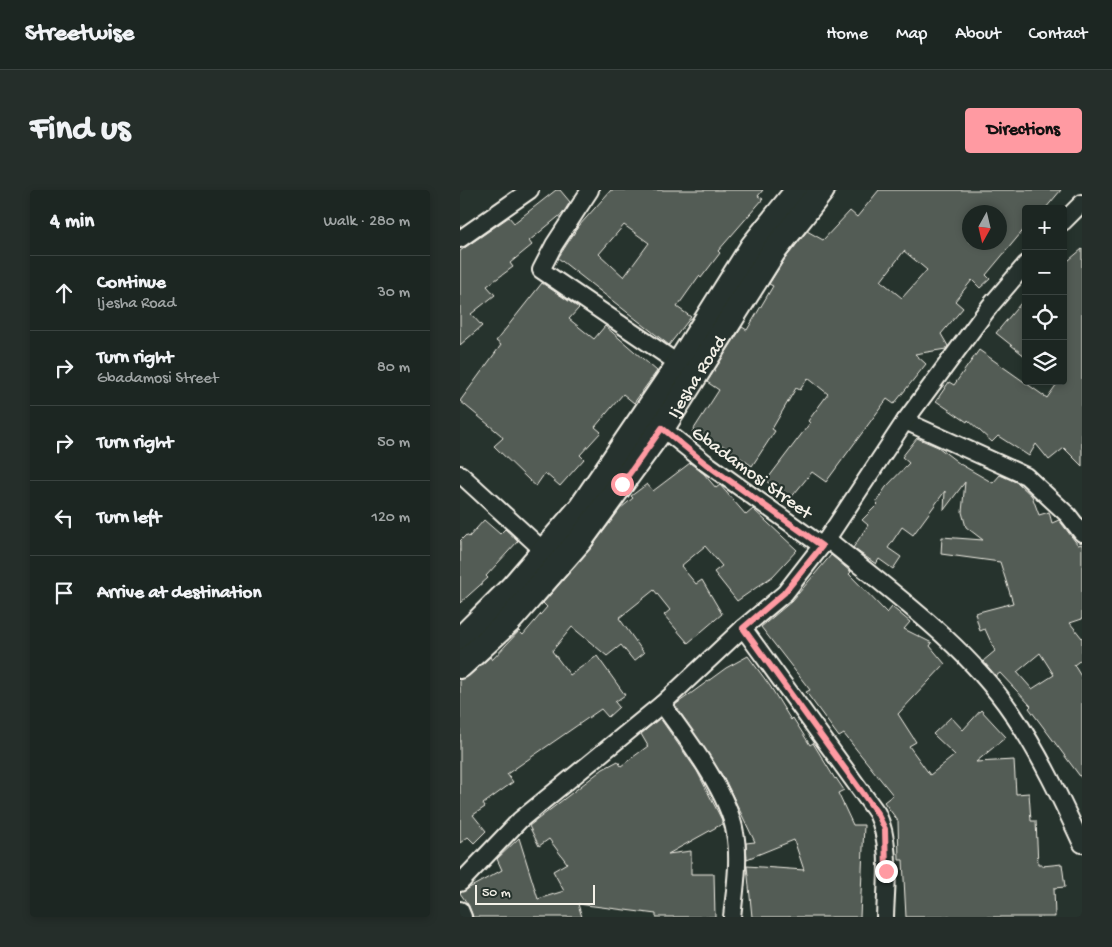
<!DOCTYPE html>
<meta charset="utf-8">
<style>
:root{--surface:#1c2622;--page:#252e2a;--text:#f1f3f6;--muted:#a0a5a5;--line:#3a4340;--accent:#ff9aa2}
body{margin:0;font-family:"Gochi Hand",sans-serif;background:var(--page);color:var(--text)}
.controls{position:absolute;right:15px;top:15px;display:grid;overflow:hidden;border-radius:5px;box-shadow:0 2px 8px #0003}
.controls button{width:45px;height:45px;display:grid;place-items:center;padding:0;border:0;border-bottom:1px solid var(--line);background:var(--surface);color:var(--text);font:25px sans-serif}
.compass{position:absolute;left:502px;top:15px;width:45px;height:45px;border-radius:50%;background:var(--surface);box-shadow:0 2px 8px #0003;rotate:188deg}
.scale{position:absolute;left:15px;bottom:12px;width:120px;box-sizing:border-box;padding-left:5px;border:2px solid #f4f1e8;border-top:0;font-size:14px;line-height:18px;white-space:nowrap;color:#f4f1e8;-webkit-text-stroke:4px #26332d;paint-order:stroke}
.stop{position:absolute;width:15px;height:15px;margin:-11px;border:4px solid #ff9aa2;border-radius:50%;background:#fff}
.stop.end{background:#ff9aa2;border-color:#fff;box-shadow:0 1px 5px #0008}
.list{margin:0;padding:0;list-style:none}
h2{display:flex;justify-content:space-between;align-items:center;height:65px;margin:0;padding:0 20px;font-size:21px}
h2 small{font-size:16px;font-weight:400;color:var(--muted)}
.list li{display:grid;grid-template-columns:32px 1fr auto;gap:15px;align-items:center;box-sizing:border-box;height:75px;padding:0 20px;border-top:1px solid var(--line)}
.list b{display:block;font-size:19px;white-space:nowrap}
.list p{margin:0;font-size:16px;white-space:nowrap;color:var(--muted)}
.list em{font-size:16px;font-style:normal;color:var(--muted)}
.icon{flex:none;width:28px;height:28px;fill:none;stroke:currentColor;stroke-width:2;stroke-linecap:round;stroke-linejoin:round}
.map{position:relative;flex:none;width:622px;height:727px;overflow:hidden;border-radius:5px}
header{display:flex;align-items:center;gap:30px;box-sizing:border-box;height:70px;padding:0 25px;background:var(--surface);border-bottom:1px solid var(--line)}
header strong{font-size:24px}
nav{display:flex;gap:28px;margin-inline-start:auto;font-size:18px}
.intro{display:flex;align-items:center;justify-content:space-between;box-sizing:border-box;height:120px;padding:0 30px}
h1{margin:0;font-size:35px}
.button{padding:12px 22px;border-radius:5px;background:var(--accent);color:#111;font-size:18px;font-weight:700}
main{display:flex;gap:30px;padding:0 30px}
aside{flex:1;background:var(--surface);border-radius:5px;box-shadow:0 2px 8px #0003}
.map>svg:first-child{display:block}
.building{fill:#525c55;stroke:#f4f1e8;fill-rule:evenodd}
.lines{fill:none;stroke-linecap:round;stroke-linejoin:round}
.minor-casing{stroke:#f4f1e8;stroke-width:20}
.secondary-casing{stroke:#f4f1e8;stroke-width:28}
.minor{stroke:#26332d;stroke-width:16}
.secondary{stroke:#26332d;stroke-width:24}
.route{stroke:#ff9aa2;stroke-width:6}
.labels{text-anchor:middle;stroke-width:4.5;stroke-linejoin:round;paint-order:stroke}
.street-label{font-size:19px;fill:#f4f1e8;stroke:#26332d}
</style>
<header>
<strong>Streetwise</strong>
<nav><a>Home</a><a>Map</a><a>About</a><a>Contact</a></nav>
</header>
<div class="intro"><h1>Find us</h1><a class="button">Directions</a></div>
<main>
<aside>
<h2>4 min<small>Walk · 280 m</small></h2>
<ul class="list">
<li><svg class="icon" aria-label="ahead" viewBox="0 0 24 24"><path d="M12 20V5M6 11l6-6 6 6"/></svg><div><b>Continue</b><p>Ijesha Road</p></div><em>30 m</em></li>
<li><svg class="icon" aria-label="right" viewBox="0 0 24 24"><path d="M7 20v-9h11M14 6l5 5-5 5"/></svg><div><b>Turn right</b><p>Gbadamosi Street</p></div><em>80 m</em></li>
<li><svg class="icon" aria-label="right" viewBox="0 0 24 24"><path d="M7 20v-9h11M14 6l5 5-5 5"/></svg><div><b>Turn right</b></div><em>50 m</em></li>
<li><svg class="icon" aria-label="left" viewBox="0 0 24 24"><path d="M17 20v-9H6M10 6l-5 5 5 5"/></svg><div><b>Turn left</b></div><em>120 m</em></li>
<li><svg class="icon" aria-label="arrive" viewBox="0 0 24 24"><path d="M6 21V4h12l-3 4 3 4H6"/></svg><div><b>Arrive at destination</b></div></li>
</ul>
</aside>
<div class="map">
<svg width="622" height="727" viewBox="0 0 622 727">
<rect width="100%" height="100%" fill="#26332d"/>
<filter id="ink" filterUnits="userSpaceOnUse"><feTurbulence type="fractalNoise" baseFrequency=".02" numOctaves="2"/><feDisplacementMap in="SourceGraphic" scale="10" xChannelSelector="R" yChannelSelector="G"/><feConvolveMatrix kernelMatrix="1 2 1 2 8 2 1 2 1" color-interpolation-filters="sRGB"/></filter>
<g filter="url(#ink)">
<g class="building">
<polygon points="96,0 100,0 110,12 103,23 69,51 72,55 50,73 53,77 27,96 35,105 11,124 22,136 0,155 0,61 49,27 54,33"/>
<path d="M151,0H303L298,6L303,9L258,61L260,63L241,88L239,86L217,117L231,127L209,155L98,68L118,37ZM164,35L189,53L164,87L139,64Z"/>
<path d="M419,0H601L585,19H566V37L526,85L530,89L520,98L512,90L495,111L503,118L481,144L488,156L486,159L455,164L466,174L434,214L427,209L366,292L352,282L330,309L306,291L350,233L348,231L368,204L348,188L340,200L336,198L312,239L315,241L292,276L262,255L259,260L232,242L259,200L247,192L282,137L287,140L313,96L309,94L324,70L347,41L363,50L390,21L397,27ZM510,22H540V52H510ZM444,61L467,80L442,108L421,91Z"/>
<polygon points="622,59 622,276 604,258 589,270 576,254 569,266 538,246 532,252 508,230 507,232 476,211 489,192 494,195 519,160 587,208 599,191 603,191 603,75"/>
<polygon points="82,93 119,118 109,129 134,149 145,136 197,181 174,213 163,204 135,237 141,242 120,265 124,269 100,296 85,283 76,296 70,291 34,256 43,248 41,245 0,211 41,155 36,151"/>
<polygon points="566,107 566,167 536,143"/>
<path d="M457,248L478,257L500,274L533,293L540,285L558,293L572,306L579,325L589,322L592,333L599,330L618,355L622,354V429L610,433L622,448V469L614,475L622,488V589L569,518L571,516L540,483L536,486L523,471L535,461L525,439L520,441L515,423L553,413L540,372L481,364L482,347L523,350L506,337L502,322L505,292L484,320L485,301L453,345L442,337L428,358L441,367L433,379L419,369L416,374L393,358L408,335L402,330L418,314L416,312L426,297L449,273L442,267ZM580,463L594,485L572,499L557,482Z"/>
<polygon points="230,273 244,284 256,298 260,295 286,325 293,319 337,360 313,386 277,411 254,382 262,376 245,356 221,376 236,394 242,390 262,424 228,453 204,425 210,420 194,400 159,428 184,463 174,471 161,455 147,466 112,437 92,461 110,485 137,466 165,505 155,512 159,517 148,527 141,519 47,584 53,592 23,614 25,617 13,625 26,641 14,653 8,647 0,653 0,489 9,486 30,467 32,470 59,441 63,445 87,417 83,413 131,358 161,318 173,308 171,306 187,294 193,301"/>
<polygon points="24,330 40,344 45,339 58,351 26,386 28,388 0,413 0,351 6,345 9,347"/>
<polygon points="371,365 391,382 389,384 427,423 432,417 450,432 444,439 472,453 470,456 485,474 438,524 456,552 449,556 470,585 495,565 473,544 491,527 503,540 521,520 546,547 516,572 554,570 556,604 569,603 571,631 576,631 578,674 582,674 582,676 602,674 605,697 594,698 595,727 446,727 443,670 439,670 438,631 424,612 433,605 384,544 379,547 346,502 350,500 301,437 332,411"/>
<polygon points="288,466 310,496 331,530 333,528 350,555 353,553 375,589 376,588 384,600 378,603 393,635 404,635 400,727 292,727 287,676 344,680 334,650 287,669 286,653 295,652 264,588 215,515 266,478"/>
<polygon points="200,528 237,581 262,630 262,634 208,664 231,661 231,684 254,684 255,727 196,727 196,724 118,714 122,727 13,727 9,716 0,703 42,680 37,669 59,648 78,709 104,701 93,681 107,673 89,649 79,656 69,636 143,579 158,571 161,576 188,556 181,544"/>
</g>
<g class="lines">
<defs>
<g id="minor">
<polyline points="130,0 94,55 81,80 219,174"/>
<polyline points="603,32 622,13"/>
<polyline points="0,49 70,0"/>
<polyline points="445,231 566,286 608,325 622,343"/>
<polyline points="202,238 246,273 362,356"/>
<polyline points="0,284 84,361"/>
<path d="M367,349C431,402 504,453 552,523C580,564 601,609 622,654"/>
<path d="M283,438L417,623C432,655 426,692 425,727"/>
<path d="M202,514C226,547 269,603 275,643C280,670 275,700 272,727"/>
<polyline points="0,693 60,630 202,514 283,438 325,403 367,349 445,231 530,116 566,74"/>
<polyline points="0,720 3,727"/>
</g>
<g id="secondary">
<polyline points="0,450 53,397 121,318 219,174 293,56 338,0"/>
<path id="s1" d="M0,476L48,432L121,349L202,238L313,62L362,0"/>
</g>
</defs>
<use href="#minor" class="minor-casing"/>
<use href="#secondary" class="secondary-casing"/>
<use href="#minor" class="minor"/>
<use href="#secondary" class="secondary"/>
</g>
</g>
<g class="lines" filter="url(#ink)">
<polyline class="route" points="162,294 202,238 246,274 362,356 324,403 283,438 417,623 425,639 426,681"/>
</g>
<g class="labels">
<g class="street-label">
<text dy="7" stroke="none"><textPath href="#s1" startOffset="375">Ijesha Road</textPath></text>
<text transform="translate(293 281) rotate(36)" y="7">Gbadamosi Street</text>
</g>
</g>
</svg>
<div class="controls">
<button>+</button>
<button>−</button>
<button><svg class="icon" aria-label="locate" viewBox="0 0 24 24"><circle cx="12" cy="12" r="6"/><path d="M12 2v4M12 18v4M2 12h4M18 12h4"/></svg></button>
<button><svg class="icon" aria-label="layers" viewBox="0 0 24 24"><path d="M12 4l9 5-9 5-9-5zM3 14l9 5 9-5"/></svg></button>
</div>
<svg class="compass" viewBox="-18 -18 36 36"><path d="M0-13l5 13h-10z" fill="#e53935"/><path d="M0 13l5-13h-10z" fill="#a0a5a5"/></svg>
<div class="scale">50 m</div>
<div class="stop" style="left:162px;top:294px"></div>
<div class="stop end" style="left:426px;top:681px"></div>
</div>
</main>
